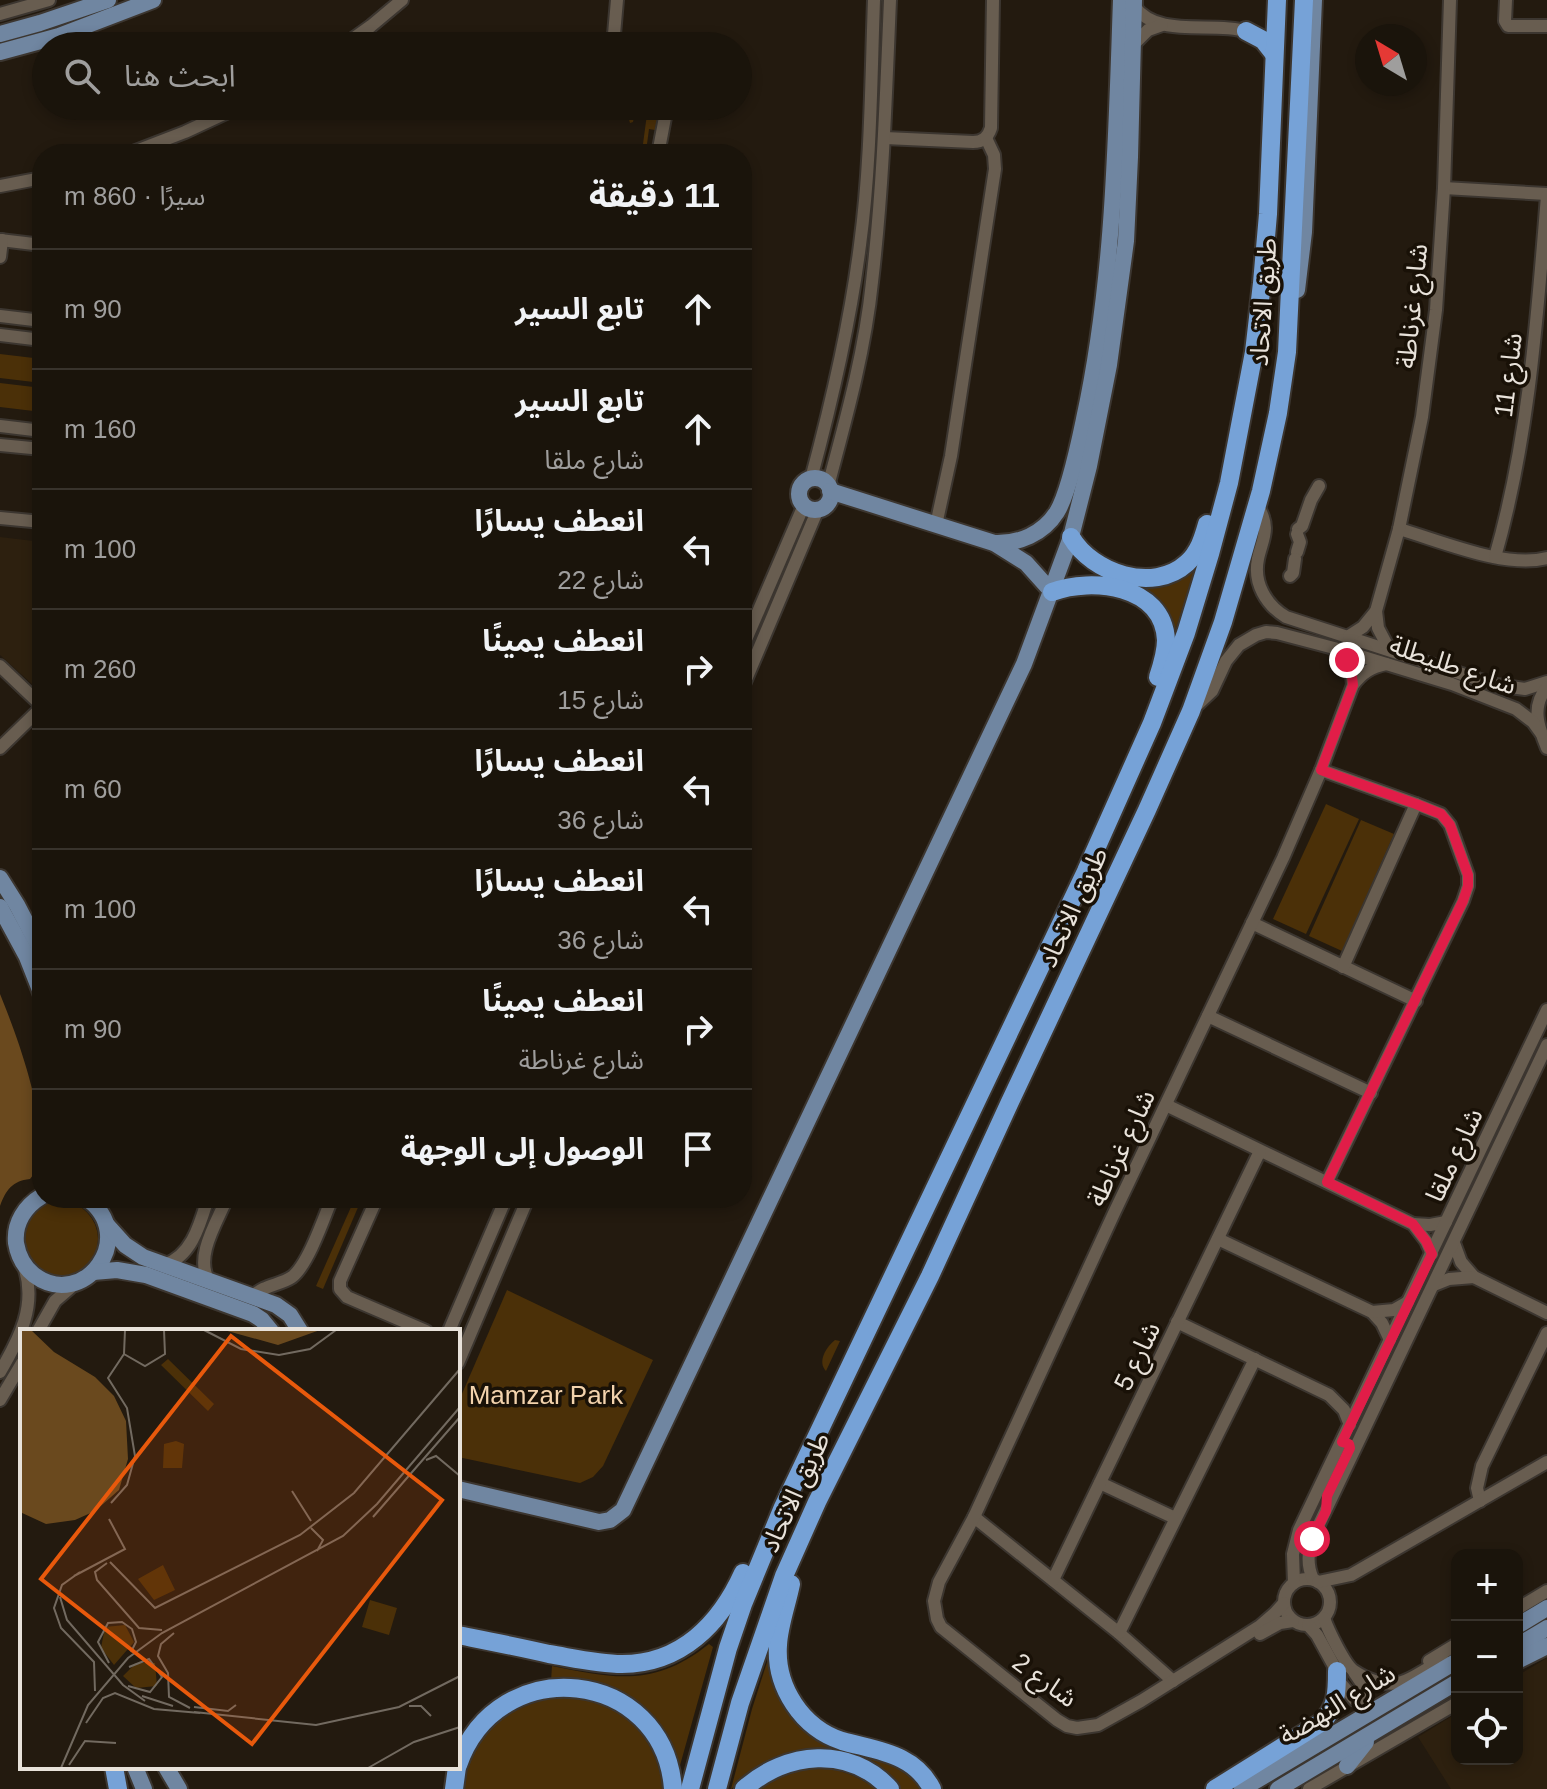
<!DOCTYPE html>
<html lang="ar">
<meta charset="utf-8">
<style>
:root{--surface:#1a140b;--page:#231d14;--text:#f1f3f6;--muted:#9f9e9d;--line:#38332c}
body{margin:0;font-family:Helvetica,"Noto Sans Arabic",sans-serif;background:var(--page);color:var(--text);direction:rtl}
.controls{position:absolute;right:24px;bottom:24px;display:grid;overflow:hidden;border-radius:16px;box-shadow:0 4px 12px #0003}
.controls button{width:72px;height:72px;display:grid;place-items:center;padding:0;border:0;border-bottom:2px solid var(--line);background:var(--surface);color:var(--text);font:40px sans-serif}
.compass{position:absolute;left:1355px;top:24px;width:72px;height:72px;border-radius:50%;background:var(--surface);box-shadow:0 4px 12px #0003;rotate:322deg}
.stop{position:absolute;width:24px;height:24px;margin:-18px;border:6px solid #e11d48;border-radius:50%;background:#fff}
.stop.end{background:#e11d48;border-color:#fff;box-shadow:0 2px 8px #0008}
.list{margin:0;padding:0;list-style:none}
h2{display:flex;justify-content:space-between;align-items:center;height:104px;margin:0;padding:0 32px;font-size:34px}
h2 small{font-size:26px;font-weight:400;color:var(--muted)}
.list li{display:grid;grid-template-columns:52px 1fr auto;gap:24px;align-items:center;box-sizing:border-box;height:120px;padding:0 32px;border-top:2px solid var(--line)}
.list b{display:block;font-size:30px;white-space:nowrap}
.list p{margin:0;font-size:26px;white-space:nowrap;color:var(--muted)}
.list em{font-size:26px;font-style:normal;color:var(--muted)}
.icon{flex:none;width:44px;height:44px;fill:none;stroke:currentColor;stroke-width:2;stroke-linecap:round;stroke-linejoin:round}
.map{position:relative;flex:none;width:1547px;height:1789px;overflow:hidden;direction:ltr}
.search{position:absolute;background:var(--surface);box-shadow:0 4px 12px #0003;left:32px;top:32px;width:720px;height:88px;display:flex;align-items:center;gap:20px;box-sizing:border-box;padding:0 28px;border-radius:44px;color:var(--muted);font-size:30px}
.panel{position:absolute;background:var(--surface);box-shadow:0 4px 12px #0003;left:32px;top:144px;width:720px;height:1064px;border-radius:32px;direction:rtl}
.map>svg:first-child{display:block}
.built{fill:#2d200f}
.green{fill:#4b3008}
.water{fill:#6a491e}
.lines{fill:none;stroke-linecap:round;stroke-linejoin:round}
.minor-casing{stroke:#3c3630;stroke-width:16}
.major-casing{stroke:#3c3630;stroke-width:20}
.highway-casing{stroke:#3c3630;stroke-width:22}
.minor{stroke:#685d50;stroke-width:12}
.major{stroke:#7086a1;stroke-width:16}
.highway{stroke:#76a2d7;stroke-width:18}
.route{stroke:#e11d48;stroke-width:10}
.labels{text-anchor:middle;stroke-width:7;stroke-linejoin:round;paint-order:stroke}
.street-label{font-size:26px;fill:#e8e2da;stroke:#191107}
.park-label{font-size:26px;fill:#f3d3ad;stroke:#191107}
.inset-road{fill:none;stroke:#726a60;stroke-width:2}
.view{fill:#e8590c;fill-opacity:0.15;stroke:#e8590c;stroke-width:4}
.inset-edge{fill:none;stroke:#e8e2da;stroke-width:4}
</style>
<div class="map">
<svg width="1547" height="1789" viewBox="0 0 1547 1789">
<rect width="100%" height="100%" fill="#231a0f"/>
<g class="built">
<polygon points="0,537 42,542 42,693 0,655"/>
<polygon points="1547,1658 1547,1789 1451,1789 1418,1737 1457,1713 1457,1759 1517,1759 1517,1676"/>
</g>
<g class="green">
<polygon points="631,110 633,113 634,110 658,114 655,130 649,129 647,144 643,144 647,114 635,112 633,122 630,123 628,116"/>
<polygon points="0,354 42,359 42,383 0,378"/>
<polygon points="0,383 42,388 42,412 0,407"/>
<polygon points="1197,566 1172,640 1142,591 1145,584"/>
<polygon points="1326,804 1359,819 1306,934 1273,919"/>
<polygon points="1361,820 1394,834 1342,951 1309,936"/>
<polygon points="355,1198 362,1198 323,1289 316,1286"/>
<circle cx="60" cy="1239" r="38"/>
<polygon points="507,1290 653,1360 603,1466 593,1477 580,1483 458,1457 458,1403"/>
<path d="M835,1340L840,1341L826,1371C817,1362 826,1347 835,1340Z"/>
<path d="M709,1644L713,1647L679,1769L606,1688L572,1680L551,1681L552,1666C616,1679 655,1687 709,1644Z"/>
<polygon points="769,1656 771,1672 775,1685 792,1714 887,1758 912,1775 923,1789 899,1789 887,1776 821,1750 793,1752 771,1760 731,1789 752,1709"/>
<path d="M560,1697C618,1698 656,1732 663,1789H463C469,1734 508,1704 560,1697Z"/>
<path d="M804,1767C832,1767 853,1772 876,1789H758L777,1776Z"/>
</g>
<path class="water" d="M0,994C15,1031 60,1146 30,1179C12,1181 6,1190 0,1206Z"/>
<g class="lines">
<defs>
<g id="minor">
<polyline points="1506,0 1505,21 1508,26 1547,26"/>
<path d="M1134,6C1158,39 1210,21 1246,31"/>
<polyline points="0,14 49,0"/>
<polyline points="343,46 371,26 402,0"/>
<polyline points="613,46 617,0"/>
<polyline points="1132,46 1148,30 1162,25"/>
<path d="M885,138L973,142C983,142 988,137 991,128L993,0"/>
<polyline points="128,154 185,132 241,106"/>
<polyline points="658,154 667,107 660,106"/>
<polyline points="0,186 42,178"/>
<polyline points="1444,188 1547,194"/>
<polyline points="0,240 42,245"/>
<polyline points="0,257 2,240"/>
<polyline points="0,316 42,321"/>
<polyline points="0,335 42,340"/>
<polyline points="0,426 42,431"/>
<polyline points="0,445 42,449"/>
<path d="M811,479C832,401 850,324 860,245C871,164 871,82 874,0"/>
<path d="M828,486C846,419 865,351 872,282C883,188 886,94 890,0"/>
<path d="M1257,504C1261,512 1265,519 1265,528C1265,539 1260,548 1258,559C1253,583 1266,605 1286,617L1496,685L1525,689L1547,682"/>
<polyline points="0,518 42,522"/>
<polyline points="936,525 951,456 995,169 994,155 986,138"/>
<polyline points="1298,529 1302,526 1311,500 1319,486"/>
<path d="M1399,529C1441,541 1505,569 1547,558"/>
<polyline points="1297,534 1300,542 1297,552"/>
<path d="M1495,557C1529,439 1537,318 1547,196"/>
<polyline points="1290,576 1293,573 1295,559"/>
<polyline points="1376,611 1378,628 1389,649"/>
<polyline points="1349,636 1363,627 1376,611 1399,529 1422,417 1436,310 1444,188 1450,0"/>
<polyline points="742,649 804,505"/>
<path d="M1337,649C1350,658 1352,671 1353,685"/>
<polyline points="0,666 42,706"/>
<path d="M1547,687C1531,707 1538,726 1547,748"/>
<polyline points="742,689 818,509"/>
<polyline points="1193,709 1212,691 1226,661 1239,645 1256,635 1266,632 1277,633 1334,648 1452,684 1516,709 1533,722 1541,733"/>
<polyline points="0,748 42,707"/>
<polyline points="1321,770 1416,804 1441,814 1450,825 1468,875 1468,886 1463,901 1327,1182"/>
<polyline points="1252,923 1416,1001"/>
<polyline points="1343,967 1416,804"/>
<polyline points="1208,1016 1371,1093"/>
<polyline points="1166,1105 1413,1224 1426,1241 1432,1254"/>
<polyline points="377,1198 340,1281 340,1289 347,1297 426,1331"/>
<polyline points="1413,1224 1430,1225 1446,1222"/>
<polyline points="1218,1239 1372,1312 1382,1323 1390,1340"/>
<polyline points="1454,1243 1461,1262 1474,1277 1547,1313"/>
<path d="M164,1265C192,1256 200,1224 208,1198"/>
<path d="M209,1281C194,1257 217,1222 227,1198"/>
<polyline points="1434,1285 1449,1279 1474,1277"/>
<path d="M253,1296C264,1285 280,1285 292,1277C308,1265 324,1218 332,1198"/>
<polyline points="1372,1312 1394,1310 1408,1302"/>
<polyline points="1177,1322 1329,1395 1344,1410 1350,1425"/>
<polyline points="38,1331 55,1301 77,1282"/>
<polyline points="449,1331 506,1198"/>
<polyline points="458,1363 528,1198"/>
<path d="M0,1372C20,1338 37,1305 24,1266"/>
<polyline points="0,1400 22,1363"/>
<polyline points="1100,1483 1175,1518"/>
<polyline points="1480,1501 1477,1488 1482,1466 1547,1333"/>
<polyline points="974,1517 1119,1633 1173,1681"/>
<circle cx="1307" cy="1602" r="23"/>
<path d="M1313,1579C1307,1566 1307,1554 1312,1539L1547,1045"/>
<polyline points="1053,1580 1260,1151"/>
<polyline points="1318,1582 1351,1575 1547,1462"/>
<polyline points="1294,1583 1293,1554 1299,1530 1547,1010"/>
<path d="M1284,1603L1275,1613L1260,1626L1141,1701L1098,1725L1077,1728L1067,1726L1057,1720L941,1627L937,1619L934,1601L939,1582L974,1517L1115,1211L1283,858L1321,770L1353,685C1362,673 1371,667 1386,664"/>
<polyline points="1517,1609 1547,1591"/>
<path d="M1324,1618C1328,1630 1345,1665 1354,1671C1367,1680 1387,1687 1402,1682C1421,1676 1432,1660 1453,1663"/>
<polyline points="1308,1625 1317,1635 1340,1677"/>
<polyline points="1119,1633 1255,1359"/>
<polyline points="1260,1634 1280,1623 1293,1621"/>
<polyline points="1429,1661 1457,1644"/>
<polyline points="1342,1685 1355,1700 1358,1701 1365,1698 1365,1688 1354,1672"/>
<polyline points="1309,1789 1457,1703"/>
</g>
<g id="major">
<polyline points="0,34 40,23 108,0"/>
<polyline points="0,52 59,36 153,0"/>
<polyline points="1297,290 1304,232 1314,0"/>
<circle cx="815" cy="494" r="16"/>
<polyline points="830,491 994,543 1026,563 1052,592"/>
<path d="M994,543C1019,544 1043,534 1057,512C1069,492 1079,443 1084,419C1114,281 1116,140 1121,0"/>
<polyline points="0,878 17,905 42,953"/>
<polyline points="0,907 27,957 42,995"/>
<path d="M42,1196C25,1206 14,1223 16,1243C18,1255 24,1267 34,1275C84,1312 140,1236 86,1198"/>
<polyline points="107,1225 125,1245 143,1257 276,1305 290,1315 300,1331"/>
<polyline points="93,1272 117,1270 146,1275 253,1314 262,1320 271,1331"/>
<polyline points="458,1489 599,1522 610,1520 623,1510 1024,664 1071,537 1089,466 1109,365 1126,241 1130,157 1134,0"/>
<polyline points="1517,1626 1547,1608"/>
<polyline points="1517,1646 1547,1628"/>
<polyline points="1517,1661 1547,1646"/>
<polyline points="1347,1766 1366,1742"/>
<polyline points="135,1767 144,1789"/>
<polyline points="166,1767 179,1789"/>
<polyline points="1242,1789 1457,1661"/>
<polyline points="1278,1789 1457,1682"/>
</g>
<g id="highway">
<polyline points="1246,31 1263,40 1274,54"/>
<path d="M1071,537C1092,573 1153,594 1187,563C1199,552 1203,538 1207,524"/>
<path d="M1052,592C1092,577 1163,585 1166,640C1166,653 1162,665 1158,677"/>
<path d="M791,1584C787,1604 779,1625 778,1645C775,1687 802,1728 842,1741C877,1751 914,1753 932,1789"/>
<path d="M458,1635C488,1641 519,1647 549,1654C573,1658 598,1664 622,1664C681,1664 720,1624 743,1573"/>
<path d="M458,1765C498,1650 664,1668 673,1789"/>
<polyline points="114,1767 118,1789"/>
<polyline points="454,1789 457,1767"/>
<polyline points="690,1789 728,1648 743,1604 783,1507 1086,871 1152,723 1186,633 1210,554 1229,483 1254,352 1262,283 1268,214 1277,0"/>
<polyline points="717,1789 740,1703 784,1576 817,1502 930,1276 1009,1104 1147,810 1191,711 1223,622 1261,491 1278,413 1287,352 1304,0"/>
<path d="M744,1789C786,1751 850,1745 890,1789"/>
<path d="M1215,1789L1322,1722C1337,1707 1337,1692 1337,1671"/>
</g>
</defs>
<use href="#minor" class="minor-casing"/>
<use href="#major" class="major-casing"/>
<use href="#highway" class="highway-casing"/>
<use href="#minor" class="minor"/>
<use href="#major" class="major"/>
<use href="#highway" class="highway"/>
</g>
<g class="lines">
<polyline class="route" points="1312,1539 1326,1511 1327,1496 1350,1448 1349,1444 1342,1442 1432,1254 1426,1241 1413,1224 1327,1182 1463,901 1468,886 1468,875 1450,825 1441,814 1416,804 1321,770 1353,685 1351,667 1347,660"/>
</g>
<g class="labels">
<g class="street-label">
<text transform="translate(1263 302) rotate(-86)" y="9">طريق الاتحاد</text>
<text transform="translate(1412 306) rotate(-84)" y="9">شارع غرناطة</text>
<text transform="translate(1508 375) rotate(-83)" y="9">شارع 11</text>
<text transform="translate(1453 665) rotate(19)" y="9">شارع طليطلة</text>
<text transform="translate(1073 907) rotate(-65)" y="9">طريق الاتحاد</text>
<text transform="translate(1121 1148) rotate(-65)" y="9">شارع غرناطة</text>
<text transform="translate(1454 1155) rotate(-65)" y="9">شارع ملقا</text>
<text transform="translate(1137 1356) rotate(-64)" y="9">شارع 5</text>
<text transform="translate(795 1492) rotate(-65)" y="9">طريق الاتحاد</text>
<text transform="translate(1045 1680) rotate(36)" y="9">شارع 2</text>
<text transform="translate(1337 1704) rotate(-31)" y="9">شارع النهضة</text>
</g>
<g class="park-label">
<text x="546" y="1404">Mamzar Park</text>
</g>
</g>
<g transform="translate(20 1329)">
<rect width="440" height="440" fill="#231a0f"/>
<path d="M148,30L194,75L188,82L141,36ZM156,112L164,115L162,139H143L144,115ZM143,236L155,261L134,271L118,250ZM350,271L377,279L369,306L342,298ZM105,296L114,313L94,336L81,319L85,298ZM116,334H135L137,357L116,359L103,347Z" fill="#4b3008"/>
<path d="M0,1H11L34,23L75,48L94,67L106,92L108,130L99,161L75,182L55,191L26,195L0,183ZM204,1H300L258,16Z" fill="#6a491e"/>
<path class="inset-road" d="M105,1L104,25L125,37L145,25L144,1M184,1L221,20L259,26L290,20L316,1M406,131L416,127L440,147M272,162L291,192M91,174L107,156L115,127L107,79L88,49L104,25M353,188L440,88M291,199L303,211L297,222M90,233L135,279L280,206L334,164L440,40M87,234L75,243L77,251L119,299L142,301M60,243L42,256L34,279L41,299L74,333L75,362M54,247L105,220L89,190M40,268L47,291L103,356L125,372M154,304L141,315L138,327L148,344L149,368L170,379M89,334L78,313L88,294L102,293L112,300L116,313L111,323M108,357L130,363L142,348L129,330L109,338M122,367L153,377M389,377H401L411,387M174,378L208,382L216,376M174,383L296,396L379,378L440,347M66,394L83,369L95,364L134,380L180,384M49,436L65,412L96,414M41,439L68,376L108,329L142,304L323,207L357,175L440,78M348,439L394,413L440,398"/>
<path class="view" d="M211,7L422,171L232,415L21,250Z"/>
<rect width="440" height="440" class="inset-edge"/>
</g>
</svg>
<div class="controls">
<button>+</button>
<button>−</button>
<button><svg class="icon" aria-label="locate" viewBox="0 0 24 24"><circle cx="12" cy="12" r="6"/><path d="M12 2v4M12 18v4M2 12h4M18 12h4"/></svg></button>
</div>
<svg class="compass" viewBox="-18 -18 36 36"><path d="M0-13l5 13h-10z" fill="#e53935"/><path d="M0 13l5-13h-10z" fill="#9f9e9d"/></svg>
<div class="stop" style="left:1312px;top:1539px"></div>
<div class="stop end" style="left:1347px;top:660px"></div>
<div class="search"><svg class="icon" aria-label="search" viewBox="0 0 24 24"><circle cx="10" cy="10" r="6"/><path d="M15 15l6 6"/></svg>ابحث هنا</div>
<section class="panel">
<h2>11 دقيقة<small>سيرًا · 860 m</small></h2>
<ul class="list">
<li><svg class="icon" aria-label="ahead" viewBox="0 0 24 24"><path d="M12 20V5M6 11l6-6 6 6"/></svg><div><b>تابع السير</b></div><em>90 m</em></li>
<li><svg class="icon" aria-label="ahead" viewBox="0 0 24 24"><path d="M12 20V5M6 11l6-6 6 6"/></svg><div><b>تابع السير</b><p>شارع ملقا</p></div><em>160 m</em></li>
<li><svg class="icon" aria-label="left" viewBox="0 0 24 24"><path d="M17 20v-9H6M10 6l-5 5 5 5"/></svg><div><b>انعطف يسارًا</b><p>شارع 22</p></div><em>100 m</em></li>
<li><svg class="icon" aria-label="right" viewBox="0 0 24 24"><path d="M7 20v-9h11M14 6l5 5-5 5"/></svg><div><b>انعطف يمينًا</b><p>شارع 15</p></div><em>260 m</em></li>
<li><svg class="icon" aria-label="left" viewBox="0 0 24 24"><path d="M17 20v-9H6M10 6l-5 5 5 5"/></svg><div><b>انعطف يسارًا</b><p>شارع 36</p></div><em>60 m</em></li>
<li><svg class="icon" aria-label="left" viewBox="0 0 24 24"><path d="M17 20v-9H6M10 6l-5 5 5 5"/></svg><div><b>انعطف يسارًا</b><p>شارع 36</p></div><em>100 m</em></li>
<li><svg class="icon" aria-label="right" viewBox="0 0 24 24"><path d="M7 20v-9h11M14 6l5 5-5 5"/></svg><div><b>انعطف يمينًا</b><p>شارع غرناطة</p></div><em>90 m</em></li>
<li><svg class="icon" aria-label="arrive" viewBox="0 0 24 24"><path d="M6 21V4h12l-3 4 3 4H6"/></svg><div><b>الوصول إلى الوجهة</b></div></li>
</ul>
</section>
</div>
